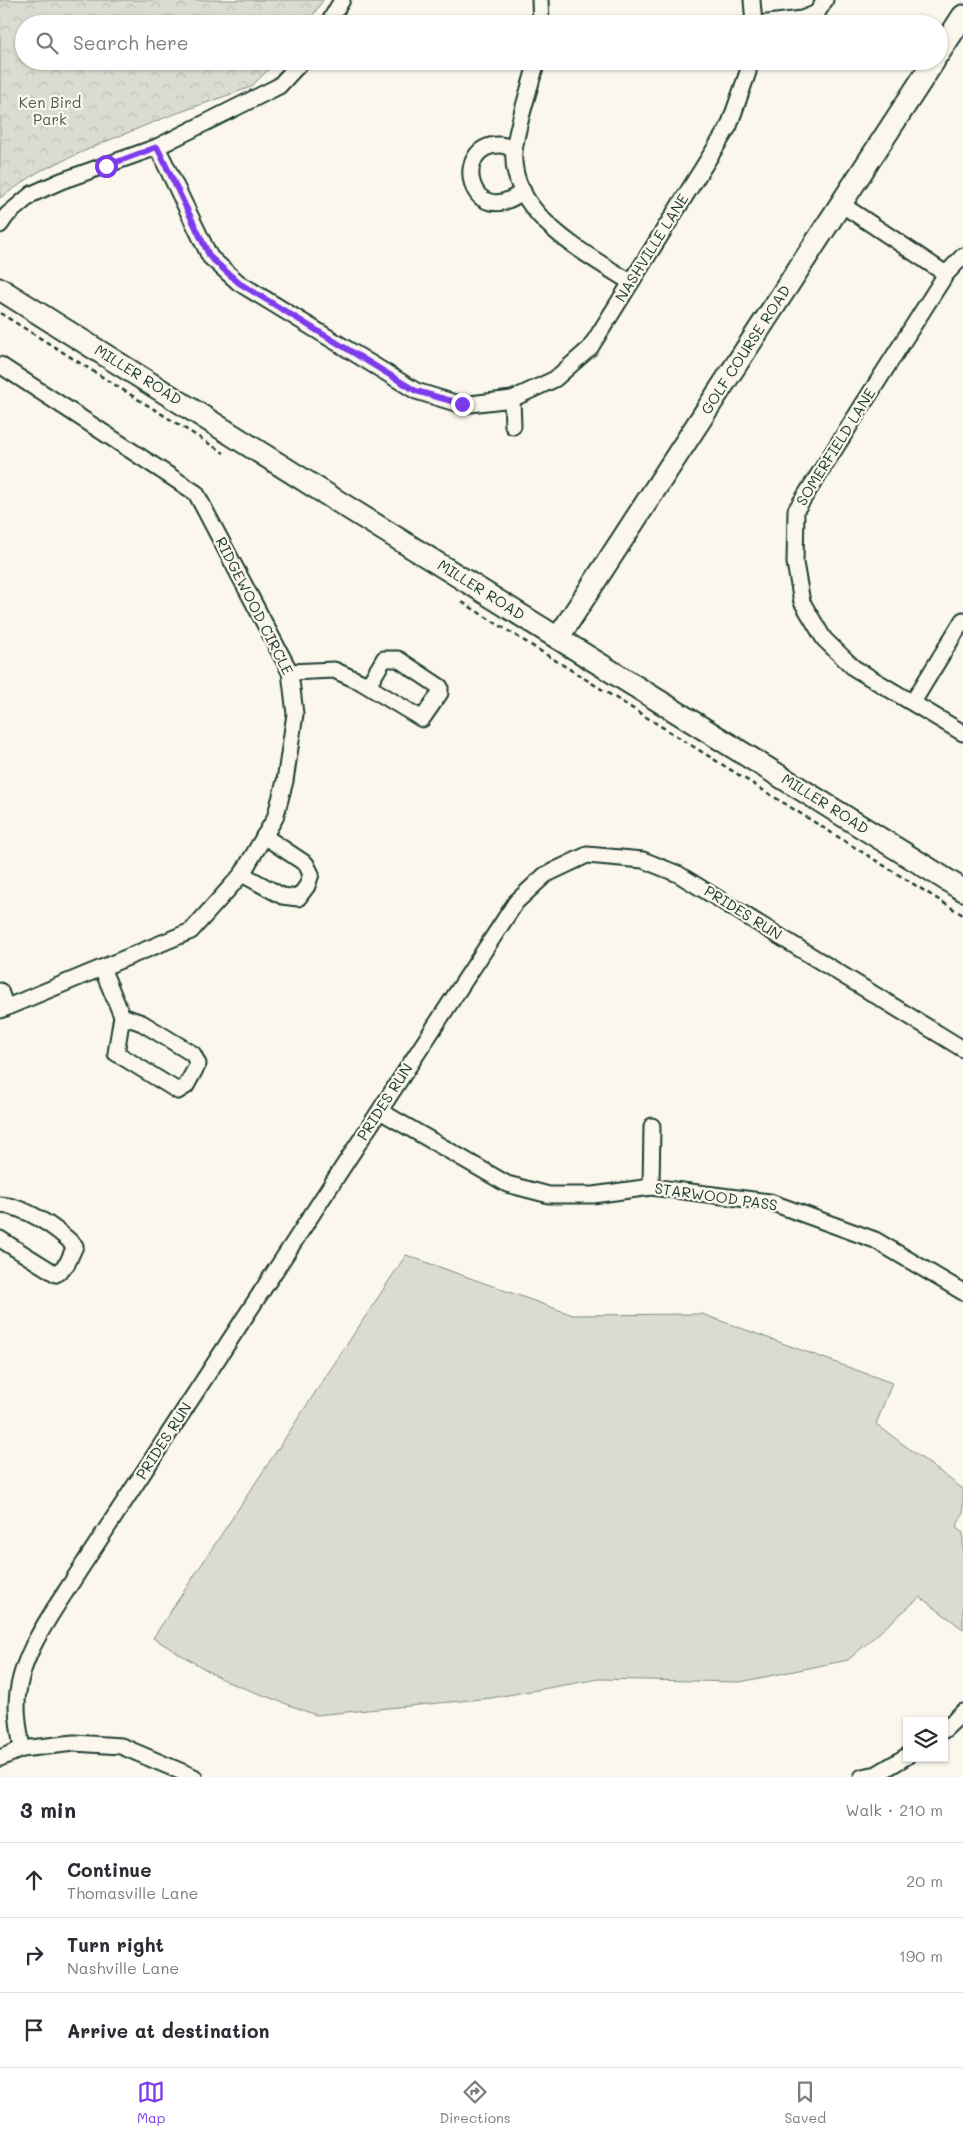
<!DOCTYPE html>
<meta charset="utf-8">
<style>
:root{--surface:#fff;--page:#f7f7f7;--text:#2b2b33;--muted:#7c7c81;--line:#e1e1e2;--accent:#7c3aed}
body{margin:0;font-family:Mali,sans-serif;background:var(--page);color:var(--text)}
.controls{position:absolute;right:15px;bottom:15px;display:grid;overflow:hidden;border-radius:0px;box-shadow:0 1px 4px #0004}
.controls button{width:45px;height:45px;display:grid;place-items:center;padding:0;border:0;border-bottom:1px solid var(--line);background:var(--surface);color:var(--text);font:25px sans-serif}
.stop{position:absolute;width:15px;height:15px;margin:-11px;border:4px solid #7c3aed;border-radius:50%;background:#fff}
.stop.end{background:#7c3aed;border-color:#fff;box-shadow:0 1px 5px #0008}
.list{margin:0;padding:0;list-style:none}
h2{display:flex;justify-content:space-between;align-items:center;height:65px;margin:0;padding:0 20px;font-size:21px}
h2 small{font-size:16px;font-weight:400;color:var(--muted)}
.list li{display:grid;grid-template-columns:32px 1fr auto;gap:15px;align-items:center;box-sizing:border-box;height:75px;padding:0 20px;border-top:1px solid var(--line)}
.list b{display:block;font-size:19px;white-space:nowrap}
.list p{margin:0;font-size:16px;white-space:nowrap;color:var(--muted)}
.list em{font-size:16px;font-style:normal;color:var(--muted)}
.icon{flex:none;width:28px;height:28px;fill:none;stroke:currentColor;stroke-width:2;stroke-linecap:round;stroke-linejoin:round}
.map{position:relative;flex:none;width:963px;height:1777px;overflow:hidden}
.search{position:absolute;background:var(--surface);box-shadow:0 1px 4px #0004;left:15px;right:15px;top:15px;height:55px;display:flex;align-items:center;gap:12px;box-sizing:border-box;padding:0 18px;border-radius:28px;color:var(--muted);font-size:19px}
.sheet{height:290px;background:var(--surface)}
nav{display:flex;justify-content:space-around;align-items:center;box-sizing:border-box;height:70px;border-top:1px solid var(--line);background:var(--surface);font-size:14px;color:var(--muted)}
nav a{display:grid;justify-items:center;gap:2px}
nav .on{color:var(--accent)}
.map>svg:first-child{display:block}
.green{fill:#dbdcd1;stroke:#7d8c82}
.forest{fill:url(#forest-crowns);stroke:#7d8c82}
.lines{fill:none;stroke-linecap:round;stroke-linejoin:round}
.street-casing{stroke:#1f3d34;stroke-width:19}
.secondary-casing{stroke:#1f3d34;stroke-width:25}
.path{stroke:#1f3d34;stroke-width:2.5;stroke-dasharray:5 4;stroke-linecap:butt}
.street{stroke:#fbf7ec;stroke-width:15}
.secondary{stroke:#fbf7ec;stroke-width:21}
.route{stroke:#7c3aed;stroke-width:6}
.labels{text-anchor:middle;stroke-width:4.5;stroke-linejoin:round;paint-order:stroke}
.park-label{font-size:15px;fill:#455d53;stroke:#fbf7ec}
.street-label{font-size:15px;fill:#1f3d34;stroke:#fbf7ec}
</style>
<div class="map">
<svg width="963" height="1777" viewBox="0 0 963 1777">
<defs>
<pattern id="forest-crowns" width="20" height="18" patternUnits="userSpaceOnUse" patternTransform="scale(1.25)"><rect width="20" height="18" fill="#dbdcd1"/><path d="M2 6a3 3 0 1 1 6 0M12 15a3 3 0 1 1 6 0" fill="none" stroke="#bcbeb4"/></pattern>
</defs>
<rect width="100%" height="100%" fill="#fbf7ec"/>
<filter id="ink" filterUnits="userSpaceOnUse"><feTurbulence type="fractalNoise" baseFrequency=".02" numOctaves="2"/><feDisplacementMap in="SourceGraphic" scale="10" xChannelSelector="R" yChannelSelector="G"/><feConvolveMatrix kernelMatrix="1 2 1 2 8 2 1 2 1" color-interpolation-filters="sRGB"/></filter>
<g filter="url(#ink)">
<polygon class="green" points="406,1255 573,1315 702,1314 892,1383 876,1424 963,1489 963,1513 956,1528 963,1533 963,1629 920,1597 848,1660 740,1682 599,1679 491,1698 316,1715 225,1681 153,1638"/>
<polygon class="forest" points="0,0 323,0 307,24 24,24 24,61 277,61 251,87 169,116 102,143 38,172 0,198"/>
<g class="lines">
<defs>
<g id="street">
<polyline points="540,0 541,24"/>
<polyline points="752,0 754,24"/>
<polyline points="328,24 342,0"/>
<polyline points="759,24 802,19 817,13 825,0"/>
<path d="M537,61C530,87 517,125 514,151C509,214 585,253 630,282"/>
<polyline points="157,147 210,257 239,283 416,391 462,405 512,399 555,379 590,348 729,126 748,72 750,61"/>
<path d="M514,149C510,148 504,145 500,145C450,144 469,234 523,191"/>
<polyline points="841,204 946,274"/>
<polyline points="0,225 7,215 32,194 61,181 157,147 279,86 302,61"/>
<polyline points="963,256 946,274 796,510 795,563 802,602 824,639 854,668 963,733"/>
<polyline points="0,365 196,493 290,672 295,714 285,781 275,818 242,874 191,931 0,1010"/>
<polyline points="512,399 513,426"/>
<polyline points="290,672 334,670 361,682 422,719 440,693 440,687 398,659 384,659 368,686"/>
<polyline points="913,702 963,620"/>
<polyline points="242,874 282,896 298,898 307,886 311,874 306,864 264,836"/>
<polyline points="102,968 122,1016 116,1053 178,1091 186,1086 198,1064 193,1054 142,1023 122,1016"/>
<polyline points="0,991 6,1008"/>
<polyline points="380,1111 507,1184 549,1195 593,1195 651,1187 770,1202 875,1240 963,1292"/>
<polyline points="651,1187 652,1126"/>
<path d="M0,1205C25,1206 57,1228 75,1246L67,1264L56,1274L0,1239"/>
<polyline points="944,1730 963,1712"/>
<path d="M22,1749C20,1735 17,1720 17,1706C17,1657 54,1611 79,1571L516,902L545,875L587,855L643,860L678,874L963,1049"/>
<polyline points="0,1758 22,1749 74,1743 121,1746 194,1777"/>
<polyline points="862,1777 877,1774 907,1756"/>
</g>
<g id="secondary">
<polyline points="939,53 963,16"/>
<polyline points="0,289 334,499 963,890"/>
<polyline points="558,638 934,61"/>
</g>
</defs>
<use href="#street" class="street-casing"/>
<use href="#secondary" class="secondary-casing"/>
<g class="path">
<polyline points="0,313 224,453"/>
<polyline points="462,602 963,915"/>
</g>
<use href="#street" class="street"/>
<use href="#secondary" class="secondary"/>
</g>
</g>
<g class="lines" filter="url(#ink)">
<polyline class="route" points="106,166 157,147 210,257 239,283 416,391 462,404"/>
</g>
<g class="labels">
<g class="park-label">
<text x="50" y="108">Ken Bird<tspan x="50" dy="17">Park</tspan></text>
</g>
<g class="street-label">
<text transform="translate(652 248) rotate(-58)" y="5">NASHVILLE LANE</text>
<text transform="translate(746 350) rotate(-57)" y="5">GOLF COURSE ROAD</text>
<text transform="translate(138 375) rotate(32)" y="5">MILLER ROAD</text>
<text transform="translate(836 447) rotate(-58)" y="5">SOMERFIELD LANE</text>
<text transform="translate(481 590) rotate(32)" y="5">MILLER ROAD</text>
<text transform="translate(254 606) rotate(63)" y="5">RIDGEWOOD CIRCLE</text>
<text transform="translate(825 804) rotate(32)" y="5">MILLER ROAD</text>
<text transform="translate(743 913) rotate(32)" y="5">PRIDES RUN</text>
<text transform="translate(385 1102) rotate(-57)" y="5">PRIDES RUN</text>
<text transform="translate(716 1197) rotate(8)" y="5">STARWOOD PASS</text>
<text transform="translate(164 1441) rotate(-57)" y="5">PRIDES RUN</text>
</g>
</g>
</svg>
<div class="controls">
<button><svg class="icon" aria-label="layers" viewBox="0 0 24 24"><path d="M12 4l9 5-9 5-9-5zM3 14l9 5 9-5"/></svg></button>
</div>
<div class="stop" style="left:106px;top:166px"></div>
<div class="stop end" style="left:462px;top:404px"></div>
<div class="search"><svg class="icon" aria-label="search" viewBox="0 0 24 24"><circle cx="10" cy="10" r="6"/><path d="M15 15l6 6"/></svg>Search here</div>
</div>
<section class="sheet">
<h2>3 min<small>Walk · 210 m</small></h2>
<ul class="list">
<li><svg class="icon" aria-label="ahead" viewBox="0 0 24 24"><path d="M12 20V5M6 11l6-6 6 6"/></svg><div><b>Continue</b><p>Thomasville Lane</p></div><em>20 m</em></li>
<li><svg class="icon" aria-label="right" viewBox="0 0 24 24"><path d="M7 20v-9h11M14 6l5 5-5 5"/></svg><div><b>Turn right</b><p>Nashville Lane</p></div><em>190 m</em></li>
<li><svg class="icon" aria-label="arrive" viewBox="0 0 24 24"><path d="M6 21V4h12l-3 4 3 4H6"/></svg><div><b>Arrive at destination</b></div></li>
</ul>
</section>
<nav>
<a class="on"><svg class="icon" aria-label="map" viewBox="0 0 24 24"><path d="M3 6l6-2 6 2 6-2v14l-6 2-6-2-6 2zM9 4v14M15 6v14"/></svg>Map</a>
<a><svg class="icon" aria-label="directions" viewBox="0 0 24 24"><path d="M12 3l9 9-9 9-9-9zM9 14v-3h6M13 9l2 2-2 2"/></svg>Directions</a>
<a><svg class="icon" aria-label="saved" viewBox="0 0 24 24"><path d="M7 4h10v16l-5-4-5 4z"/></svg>Saved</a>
</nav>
